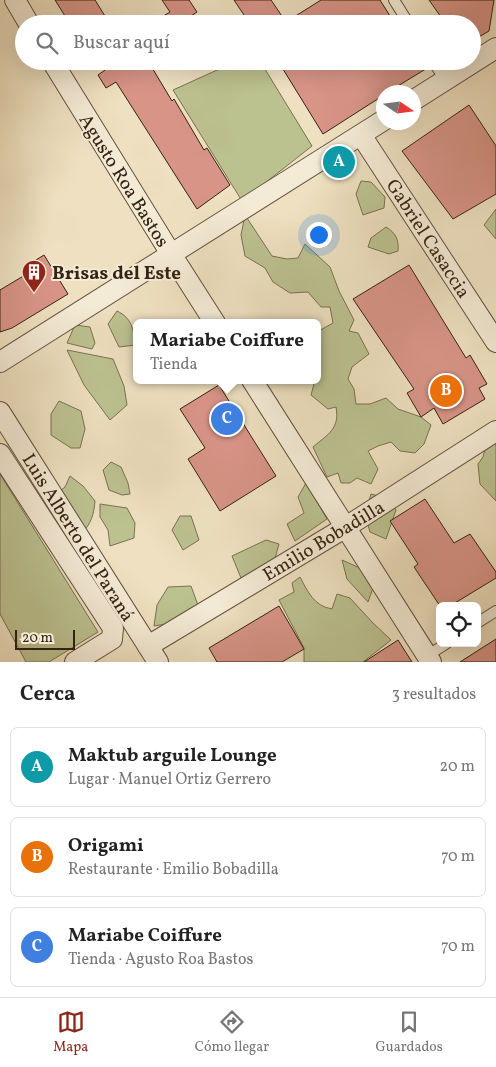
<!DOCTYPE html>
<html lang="es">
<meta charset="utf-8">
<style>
:root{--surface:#fff;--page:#f2f2f2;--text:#222;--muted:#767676;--line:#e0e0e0;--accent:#8f2418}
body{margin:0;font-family:Vollkorn,serif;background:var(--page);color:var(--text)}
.controls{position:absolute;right:15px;bottom:15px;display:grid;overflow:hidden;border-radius:8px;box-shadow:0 5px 20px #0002}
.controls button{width:45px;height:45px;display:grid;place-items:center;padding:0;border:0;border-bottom:1px solid var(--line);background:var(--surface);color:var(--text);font:25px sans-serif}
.compass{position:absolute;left:376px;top:85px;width:45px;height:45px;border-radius:50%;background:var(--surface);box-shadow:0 5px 20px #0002;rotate:103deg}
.scale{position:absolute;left:15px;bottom:12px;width:60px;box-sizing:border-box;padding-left:5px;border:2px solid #342312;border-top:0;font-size:14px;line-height:18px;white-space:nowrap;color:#342312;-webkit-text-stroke:4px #f4ebd6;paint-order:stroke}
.you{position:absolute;left:318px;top:234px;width:18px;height:18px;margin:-12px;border:4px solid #fff;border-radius:50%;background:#1a73e8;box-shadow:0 0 0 8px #1a73e833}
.badge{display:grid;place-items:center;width:32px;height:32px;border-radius:50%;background:var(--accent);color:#fff;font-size:16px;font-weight:700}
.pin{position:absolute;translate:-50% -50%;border:2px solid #fff;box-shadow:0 1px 5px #0006}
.popup{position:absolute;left:133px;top:319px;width:188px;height:65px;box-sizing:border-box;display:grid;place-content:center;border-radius:8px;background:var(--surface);filter:drop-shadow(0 1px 4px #0005);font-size:16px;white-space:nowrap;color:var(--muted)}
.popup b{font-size:19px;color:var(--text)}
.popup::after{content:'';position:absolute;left:50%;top:100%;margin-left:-10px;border:10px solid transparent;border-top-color:var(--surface)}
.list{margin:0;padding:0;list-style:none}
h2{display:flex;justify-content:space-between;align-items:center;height:65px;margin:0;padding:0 20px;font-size:21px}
h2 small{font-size:16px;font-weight:400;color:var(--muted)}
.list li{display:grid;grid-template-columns:32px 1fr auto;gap:15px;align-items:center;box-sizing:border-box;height:80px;margin:0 10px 10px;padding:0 10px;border:1px solid var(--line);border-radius:8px}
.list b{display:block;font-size:19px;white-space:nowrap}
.list p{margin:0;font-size:16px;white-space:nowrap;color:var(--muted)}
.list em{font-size:16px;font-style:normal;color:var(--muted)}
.icon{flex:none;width:28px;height:28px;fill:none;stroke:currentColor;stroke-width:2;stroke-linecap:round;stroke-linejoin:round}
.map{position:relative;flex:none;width:496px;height:662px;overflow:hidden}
.search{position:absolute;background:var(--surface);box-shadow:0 5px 20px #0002;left:15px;right:15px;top:15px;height:55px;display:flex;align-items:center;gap:12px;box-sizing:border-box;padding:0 18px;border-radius:28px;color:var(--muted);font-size:19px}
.sheet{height:335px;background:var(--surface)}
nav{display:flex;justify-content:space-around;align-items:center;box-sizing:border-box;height:70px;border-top:1px solid var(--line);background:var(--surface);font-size:14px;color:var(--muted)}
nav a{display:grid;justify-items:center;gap:2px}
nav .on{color:var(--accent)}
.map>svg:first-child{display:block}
.green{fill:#bcc190;stroke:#787251}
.building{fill:#d89487;stroke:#342312}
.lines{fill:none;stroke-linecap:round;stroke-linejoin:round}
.service-casing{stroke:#62523e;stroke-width:12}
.minor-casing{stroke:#62523e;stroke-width:22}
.service{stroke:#f4ebd6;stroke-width:10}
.minor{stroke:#f4ebd6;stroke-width:20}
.labels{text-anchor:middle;stroke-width:4;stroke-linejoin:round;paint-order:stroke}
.street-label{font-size:19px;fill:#342312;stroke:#f4ebd6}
.poi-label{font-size:19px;font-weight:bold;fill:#342312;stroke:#f4ebd6;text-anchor:start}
</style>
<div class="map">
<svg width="496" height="662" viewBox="0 0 496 662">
<rect width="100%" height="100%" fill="#eee0c0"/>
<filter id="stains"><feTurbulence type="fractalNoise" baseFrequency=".004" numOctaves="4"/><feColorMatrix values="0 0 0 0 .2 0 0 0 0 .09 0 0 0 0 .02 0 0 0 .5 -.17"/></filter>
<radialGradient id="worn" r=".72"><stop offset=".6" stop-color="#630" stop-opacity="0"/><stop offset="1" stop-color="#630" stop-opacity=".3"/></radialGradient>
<g class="green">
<polygon points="237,61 260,61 312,146 242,201 173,90"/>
<polygon points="361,181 371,182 385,197 384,208 363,215 356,194"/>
<polygon points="496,209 496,239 484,225"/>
<path d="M245,215L272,256L287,259L298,258L305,244L330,267L339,291L354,320L349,331L358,333L369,354L352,367L348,379L354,389L356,404H370L386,398L398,409L421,417L431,425L424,444L415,453L400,451L391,442L378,446L368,451L378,469L371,484L357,478L350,483H341L338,473L327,477L313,447C328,434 340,429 336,407L328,409L311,395L315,380H317V332L333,323L330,307H321L308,292L290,293L273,282L265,268L245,256L241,235Z"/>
<path d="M386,227C396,233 399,240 398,251L389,254L368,247L371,238Z"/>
<path d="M117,311C132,318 133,329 136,345L119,347L108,324Z"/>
<polygon points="75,325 90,327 95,343 92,349 67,343"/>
<polygon points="67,350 113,359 124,386 127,405 110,420 84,385"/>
<polygon points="59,401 81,411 85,429 80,448 71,448 51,435 51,414"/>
<polygon points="496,440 496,501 480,484 478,464 483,457 486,445"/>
<polygon points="111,462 121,467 128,483 130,494 122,495 109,490 103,470"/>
<polygon points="0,474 98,632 49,662 26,662 0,614"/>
<path d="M70,476L83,486L95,501C94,514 91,524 82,533L54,496L65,487Z"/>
<polygon points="306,483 327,519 295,541 287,524 304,513 298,497"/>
<polygon points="371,494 389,499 396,510 386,539 370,532 365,514"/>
<polygon points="100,504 127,508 135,523 134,538 110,546 108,530 100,517"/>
<polygon points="180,516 191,516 199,540 183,550 172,530"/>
<polygon points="266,540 279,544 274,562 241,578 232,556"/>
<polygon points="342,560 360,568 373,588 368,602 347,579"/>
<path d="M300,577C308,592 314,606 332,609L337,594L350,598L373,623L391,640L363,662H304V648L279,600L294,592L292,583Z"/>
<polygon points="191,586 199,608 179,622 154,626 157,605 168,587"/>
</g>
<g class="building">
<polygon points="55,0 95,0 110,24 70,24"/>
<polygon points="162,0 189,0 197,12 179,24 150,24 170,12"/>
<polygon points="234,0 271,0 286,22 321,0 380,0 395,24 250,24"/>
<polygon points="429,0 494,0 489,31 472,41 472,24 446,24"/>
<polygon points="99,61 148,61 172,101 174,99 204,150 207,148 230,185 197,209 116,82 106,88 98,75 105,70"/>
<polygon points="278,61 426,61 429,67 388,92 384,92 384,95 323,134"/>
<polygon points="469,105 496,146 496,194 453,219 402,151"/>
<polygon points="44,255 68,294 12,328 0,332 0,290 25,275 24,272 30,268 28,265"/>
<polygon points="409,265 466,358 470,355 487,384 479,388 485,399 443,424 434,408 421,417 407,393 414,389 353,299"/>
<polygon points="219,385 276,476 220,511 188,459 205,448 180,409"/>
<polygon points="425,499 454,543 470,534 496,572 496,578 450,606 440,606 414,567 418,564 390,521"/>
<polygon points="279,606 304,649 282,662 217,662 209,648"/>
<polygon points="496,639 496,662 460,662"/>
<polygon points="398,640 412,662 364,662"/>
</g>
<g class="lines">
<defs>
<g id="service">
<polyline points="394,0 409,24"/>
<polyline points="433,61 445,80"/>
<polyline points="477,623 496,611"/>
<polyline points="427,656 447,643"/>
</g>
<g id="minor">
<polyline points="15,0 29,24"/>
<polyline points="52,61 171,254 215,323"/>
<polyline points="414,100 496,48"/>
<polyline points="361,135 496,342"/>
<polyline points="0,362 384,120"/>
<polyline points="252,380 431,662"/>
<polyline points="0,412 158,662"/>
<polyline points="0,454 113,628 112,639 75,662"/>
<polyline points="148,646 346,527 496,431"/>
</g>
</defs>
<use href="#service" class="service-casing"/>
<use href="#minor" class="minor-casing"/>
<use href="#service" class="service"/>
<use href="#minor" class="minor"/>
</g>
<defs>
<symbol id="building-pin" viewBox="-11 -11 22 30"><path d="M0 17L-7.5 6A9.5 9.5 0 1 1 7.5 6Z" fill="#8f2418" stroke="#f4ebd6"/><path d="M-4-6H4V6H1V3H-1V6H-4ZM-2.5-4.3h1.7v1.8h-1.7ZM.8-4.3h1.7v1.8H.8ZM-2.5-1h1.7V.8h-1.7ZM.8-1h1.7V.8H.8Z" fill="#fff"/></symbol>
</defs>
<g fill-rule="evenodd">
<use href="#building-pin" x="20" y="258" width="28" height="38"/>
</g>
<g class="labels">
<g class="street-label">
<text transform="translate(125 180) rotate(58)" y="7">Agusto Roa Bastos</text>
<text transform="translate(429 238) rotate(57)" y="7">Gabriel Casaccia</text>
<text transform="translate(79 537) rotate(58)" y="7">Luis Alberto del Paraná</text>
<text transform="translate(323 540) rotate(-31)" y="7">Emilio Bobadilla</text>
</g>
<g class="poi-label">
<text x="52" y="279">Brisas del Este</text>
</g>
</g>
<rect width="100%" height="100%" filter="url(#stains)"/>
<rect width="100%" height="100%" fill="url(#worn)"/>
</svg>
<div class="controls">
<button><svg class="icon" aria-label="locate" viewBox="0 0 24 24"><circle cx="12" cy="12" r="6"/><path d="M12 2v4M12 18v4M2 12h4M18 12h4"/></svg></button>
</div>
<svg class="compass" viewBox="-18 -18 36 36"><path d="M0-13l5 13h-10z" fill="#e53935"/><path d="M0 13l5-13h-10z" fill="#767676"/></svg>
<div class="scale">20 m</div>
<div class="you"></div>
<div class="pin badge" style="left:339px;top:162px;background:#0f9aa8">A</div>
<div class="pin badge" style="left:446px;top:391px;background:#e8710a">B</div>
<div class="pin badge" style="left:227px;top:419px;background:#3f7fe0">C</div>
<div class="popup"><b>Mariabe Coiffure</b>Tienda</div>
<div class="search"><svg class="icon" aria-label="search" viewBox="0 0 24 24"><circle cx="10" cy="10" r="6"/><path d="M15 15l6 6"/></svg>Buscar aquí</div>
</div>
<section class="sheet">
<h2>Cerca<small>3 resultados</small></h2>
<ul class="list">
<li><span class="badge" style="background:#0f9aa8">A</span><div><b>Maktub arguile Lounge</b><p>Lugar · Manuel Ortiz Gerrero</p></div><em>20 m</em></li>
<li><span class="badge" style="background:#e8710a">B</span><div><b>Origami</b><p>Restaurante · Emilio Bobadilla</p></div><em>70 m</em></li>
<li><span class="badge" style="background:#3f7fe0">C</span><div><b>Mariabe Coiffure</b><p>Tienda · Agusto Roa Bastos</p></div><em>70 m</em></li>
</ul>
</section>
<nav>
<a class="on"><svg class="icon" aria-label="map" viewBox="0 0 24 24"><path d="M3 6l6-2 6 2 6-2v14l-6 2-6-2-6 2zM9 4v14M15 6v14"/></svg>Mapa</a>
<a><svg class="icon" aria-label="directions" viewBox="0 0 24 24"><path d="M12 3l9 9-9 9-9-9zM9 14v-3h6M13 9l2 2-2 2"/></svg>Cómo llegar</a>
<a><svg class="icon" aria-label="saved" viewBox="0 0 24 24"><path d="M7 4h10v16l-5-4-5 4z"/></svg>Guardados</a>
</nav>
